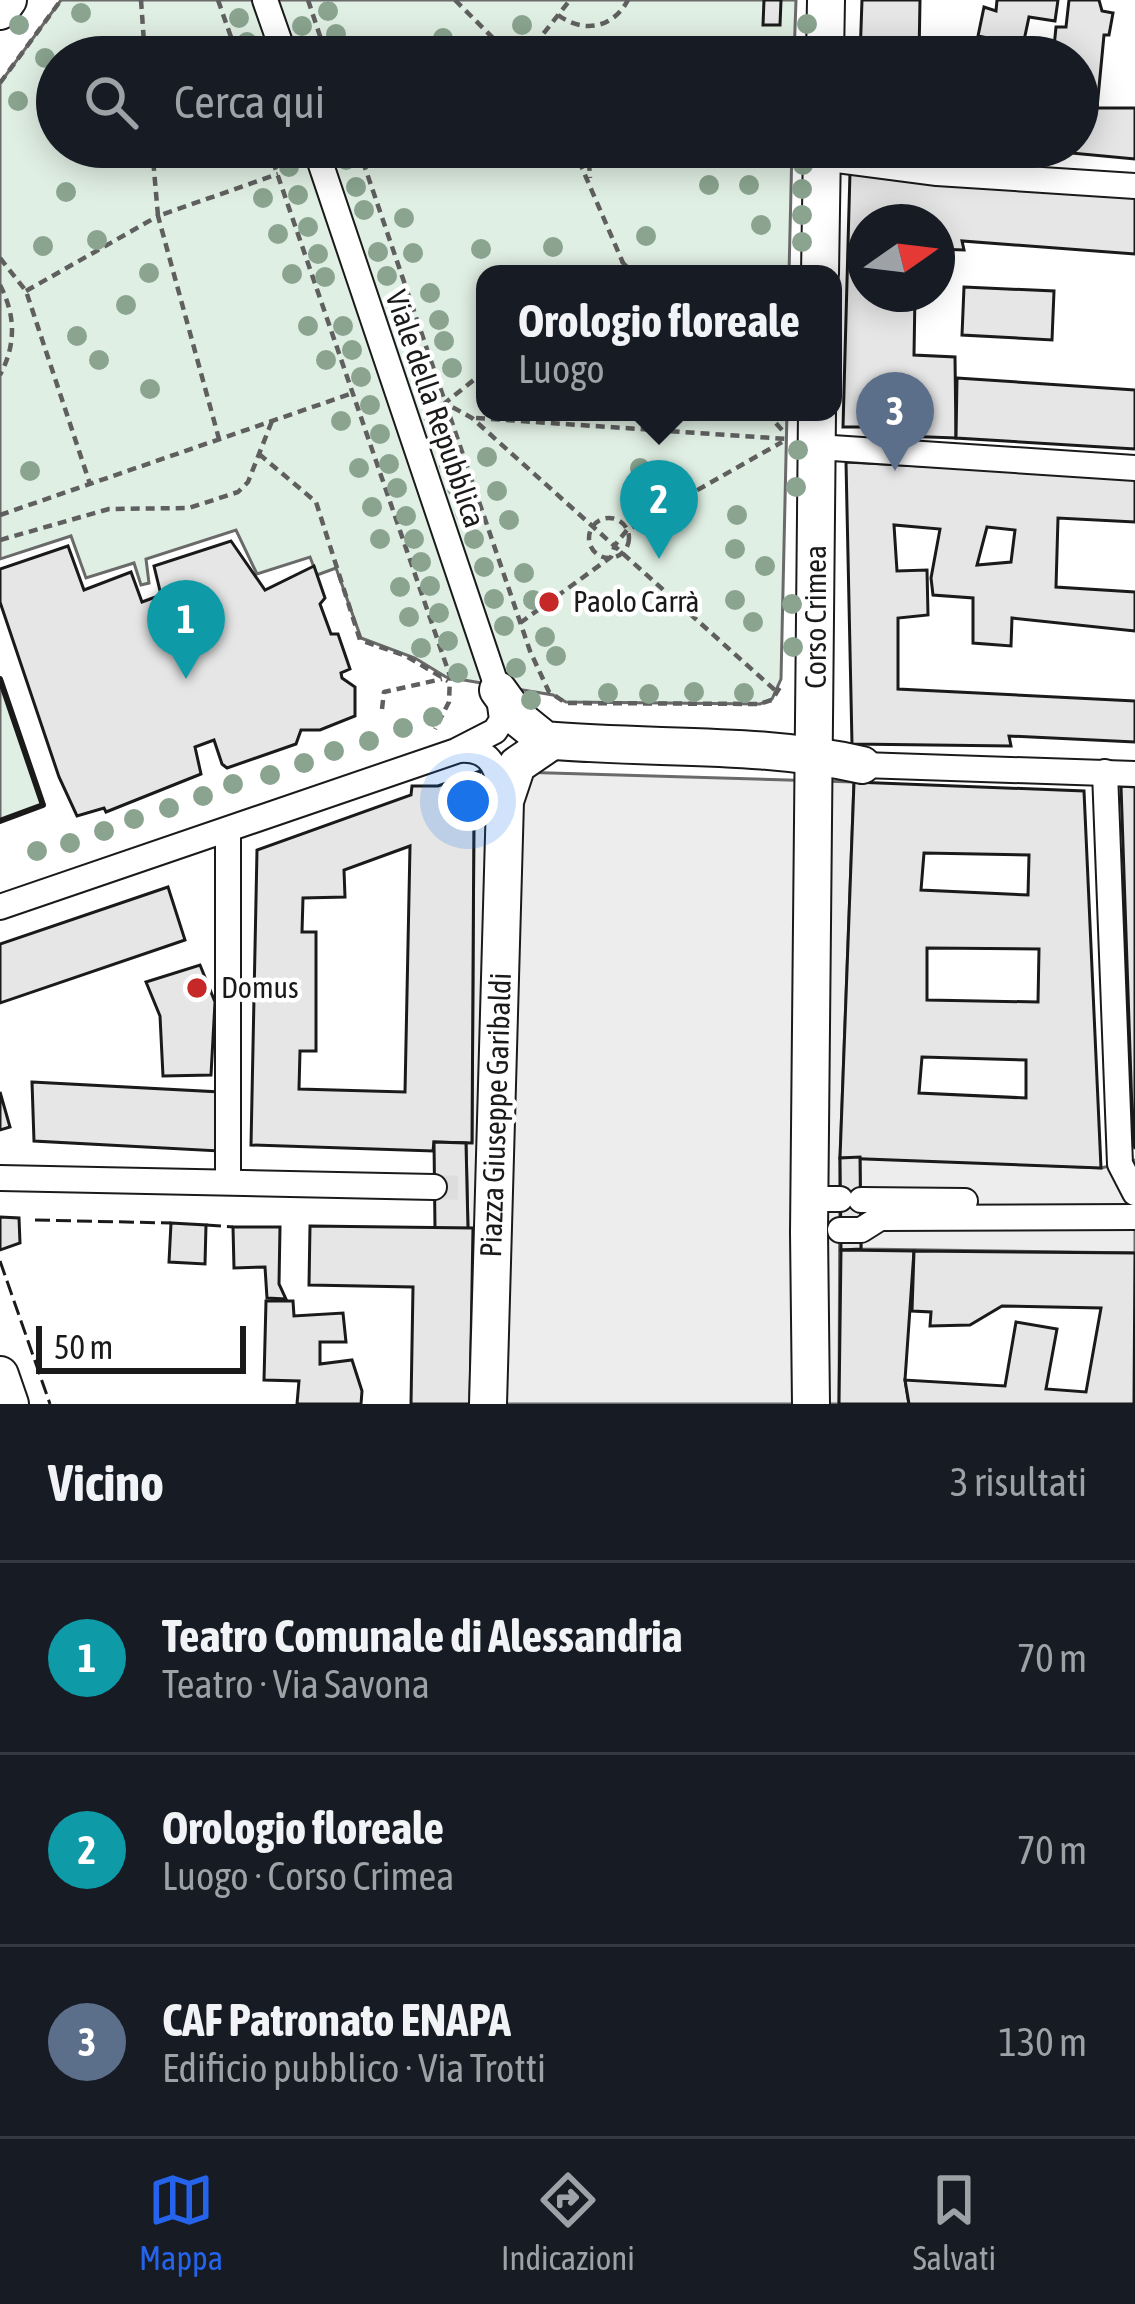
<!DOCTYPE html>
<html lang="it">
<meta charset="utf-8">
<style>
:root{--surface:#171b24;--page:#242831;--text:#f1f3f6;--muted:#9ea1a6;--line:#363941;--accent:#2563eb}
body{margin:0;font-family:"Asap Condensed",sans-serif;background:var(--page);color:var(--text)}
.compass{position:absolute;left:847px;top:204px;width:108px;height:108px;border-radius:50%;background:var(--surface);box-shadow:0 6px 30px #0003;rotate:76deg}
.scale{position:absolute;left:36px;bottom:30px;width:210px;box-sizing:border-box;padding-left:12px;border:6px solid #1a1a1a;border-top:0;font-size:33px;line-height:42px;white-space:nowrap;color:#1a1a1a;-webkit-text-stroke:9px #fff;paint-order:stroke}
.you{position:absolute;left:468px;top:801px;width:42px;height:42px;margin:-30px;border:9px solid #fff;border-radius:50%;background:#1a73e8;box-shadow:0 0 0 18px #1a73e833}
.badge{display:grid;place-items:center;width:78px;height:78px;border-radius:50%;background:var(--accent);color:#fff;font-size:39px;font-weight:700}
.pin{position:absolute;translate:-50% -99px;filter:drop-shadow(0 3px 6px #0008)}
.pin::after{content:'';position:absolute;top:63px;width:42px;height:36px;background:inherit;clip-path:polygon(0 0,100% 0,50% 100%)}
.popup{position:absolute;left:476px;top:265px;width:366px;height:156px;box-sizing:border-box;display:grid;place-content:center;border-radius:24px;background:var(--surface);filter:drop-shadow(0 3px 9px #0005);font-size:39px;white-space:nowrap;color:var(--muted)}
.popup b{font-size:45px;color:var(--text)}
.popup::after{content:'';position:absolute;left:50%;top:100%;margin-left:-24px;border:24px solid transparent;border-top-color:var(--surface)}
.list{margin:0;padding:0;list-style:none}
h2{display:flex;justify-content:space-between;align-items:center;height:156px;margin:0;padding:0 48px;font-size:51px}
h2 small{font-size:39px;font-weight:400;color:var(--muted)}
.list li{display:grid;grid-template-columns:78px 1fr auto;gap:36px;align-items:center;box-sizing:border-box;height:192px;padding:0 48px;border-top:3px solid var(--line)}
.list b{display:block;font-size:45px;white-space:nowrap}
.list p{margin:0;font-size:39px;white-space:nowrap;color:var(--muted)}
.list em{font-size:39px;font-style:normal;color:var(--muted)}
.icon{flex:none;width:66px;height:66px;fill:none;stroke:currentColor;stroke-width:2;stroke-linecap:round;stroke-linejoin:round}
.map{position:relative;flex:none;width:1135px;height:1404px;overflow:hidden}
.search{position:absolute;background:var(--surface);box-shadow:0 6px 30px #0003;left:36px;right:36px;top:36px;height:132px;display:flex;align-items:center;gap:30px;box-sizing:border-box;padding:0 42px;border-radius:66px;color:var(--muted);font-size:45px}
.sheet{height:732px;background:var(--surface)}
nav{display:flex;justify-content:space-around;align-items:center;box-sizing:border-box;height:168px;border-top:3px solid var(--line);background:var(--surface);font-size:33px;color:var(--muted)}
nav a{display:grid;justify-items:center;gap:6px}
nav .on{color:var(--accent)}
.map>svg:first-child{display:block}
.green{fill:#e0efe3;stroke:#6a6a6a;stroke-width:3}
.parking{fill:#ededed;stroke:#6a6a6a;stroke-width:3}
.building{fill:#e6e6e6;stroke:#1a1a1a;stroke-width:3;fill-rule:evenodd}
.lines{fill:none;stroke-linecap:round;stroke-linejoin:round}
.street-tunnel{stroke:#ddd;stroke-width:24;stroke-dasharray:24 12;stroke-linecap:butt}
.street-casing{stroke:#1a1a1a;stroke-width:28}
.secondary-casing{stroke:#1a1a1a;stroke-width:40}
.path{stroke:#5f5f5f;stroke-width:4.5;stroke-dasharray:9 6;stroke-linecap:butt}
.street{stroke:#fff;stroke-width:24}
.secondary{stroke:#fff;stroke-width:36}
.fence{stroke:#1a1a1a;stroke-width:3;stroke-dasharray:15 6;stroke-linecap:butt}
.wall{stroke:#1a1a1a;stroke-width:6}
.tree{fill:#8aa48f}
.poi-dot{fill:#c62828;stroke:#fff;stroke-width:4.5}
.labels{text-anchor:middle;stroke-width:9;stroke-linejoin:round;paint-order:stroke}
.street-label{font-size:30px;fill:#1a1a1a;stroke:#fff}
.poi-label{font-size:30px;fill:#1a1a1a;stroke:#fff;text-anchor:start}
</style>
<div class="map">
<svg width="1135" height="1404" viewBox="0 0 1135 1404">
<rect width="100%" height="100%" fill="#fff"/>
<g class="green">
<polygon points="61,0 796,0 794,57 57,57 57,147 792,147 789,274 485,274 485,412 787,412 781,679 772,699 760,704 566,702 553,695 446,677 415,658 361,638 336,568 317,575 310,557 257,574 236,530 146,559 149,583 141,585 134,563 86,578 71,536 0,559 0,83"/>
<polygon points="0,679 43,805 0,821"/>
</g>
<g class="parking">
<polygon points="480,771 854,782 840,1158 839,1404 470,1404 473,1229 468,1229 466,1143 472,1142 474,808"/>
<polygon points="860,1157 1101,1168 1135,1160 1135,1253 861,1249"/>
</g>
<g class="building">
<polygon points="764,0 781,0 780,25 763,25"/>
<polygon points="862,0 920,0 919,57 860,57"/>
<polygon points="997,0 1058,0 1055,21 1029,17 1023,45 978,36 984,7 996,11"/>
<polygon points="1069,0 1099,0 1102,11 1113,13 1109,35 1104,35 1097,108 1135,108 1135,159 1008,147 1078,147 1078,57 1053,57 1056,27 1066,27"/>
<polygon points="866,147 916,147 916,157 865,152"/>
<polygon points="850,172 1135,194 1135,254 962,241 964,250 937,249 937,222 865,222 865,294 915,294 914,355 955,357 956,438 875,435 875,427 843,427"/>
<polygon points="964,287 1054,291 1052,340 962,335"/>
<polygon points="957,378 1135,390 1135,449 956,438"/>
<path d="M846,462L1135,477V522L1058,518L1056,587L1135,592V631L1012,618L1011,646L973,643V598L933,595L931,578L940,529L894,525L897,571L927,570L928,615L898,618V689L1135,701V742L1009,736L1011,746L852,744ZM987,527L1015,530L1011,562L977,565Z"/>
<polygon points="231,541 265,590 314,566 325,598 320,604 331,634 338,634 350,669 341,673 342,678 355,687 355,716 320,730 301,730 296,744 227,768 222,764 214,740 195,747 201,774 106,812 104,808 77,816 59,777 0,602 0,569 68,546 84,590 131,572 142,602 161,595 154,566"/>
<path d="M480,771L474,808L472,1143L434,1142L433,1151L251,1145L257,850L411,795L412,786H438ZM410,846L405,1092L299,1089L300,1051H316V932H302L303,898L345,897L344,870Z"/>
<path d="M854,782L1084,791L1101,1168L840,1158ZM924,853L1029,855L1028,895L921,890ZM927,948L1039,949L1038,1002L927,1000ZM922,1057L1026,1060V1098L919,1093Z"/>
<polygon points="1121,786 1135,787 1135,1149 1133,1140"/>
<polygon points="168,887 185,940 0,1003 0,944"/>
<polygon points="200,965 215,1002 211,1075 163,1076 160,1016 146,982"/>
<polygon points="32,1082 220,1092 219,1151 34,1141"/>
<polygon points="0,1092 10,1127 0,1130"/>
<polygon points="434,1142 466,1143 468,1229 435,1229"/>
<polygon points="860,1157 861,1249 841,1250 840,1158"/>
<polygon points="0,1217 19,1218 20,1243 0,1250"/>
<polygon points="171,1223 206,1225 205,1264 169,1262"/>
<polygon points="310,1226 473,1228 470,1404 411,1404 413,1287 309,1285"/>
<polygon points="233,1227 280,1227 279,1284 286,1299 267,1298 265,1267 234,1268"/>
<polygon points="841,1250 914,1251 905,1380 909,1404 839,1404"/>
<polygon points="914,1251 1135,1253 1134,1404 909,1404 905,1380 1005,1386 1016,1322 1057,1329 1046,1389 1086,1392 1101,1308 1002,1306 970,1325 930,1326 931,1312 912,1311"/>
<polygon points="266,1301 293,1301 294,1316 343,1313 346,1342 320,1342 320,1364 352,1360 362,1391 361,1404 297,1404 299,1381 264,1380"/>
</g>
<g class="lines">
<polyline class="street-tunnel" points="434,1187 467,1188"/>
<defs>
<g id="street">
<polyline points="265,0 285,57"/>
<polyline points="822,158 937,173 1135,186"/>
<polyline points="817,447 1135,468"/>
<path d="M459,750C493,747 499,772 502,801"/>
<polyline points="862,765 1135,774"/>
<polyline points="1105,772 1120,1164 1135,1193"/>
<polyline points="0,907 456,751 495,731 502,720 498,690 315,147"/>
<polyline points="0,1178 434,1187"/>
<polyline points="228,1182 228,831"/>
<polyline points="809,1199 840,1199"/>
<polyline points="861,1200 965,1201"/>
<polyline points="840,1230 861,1230 880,1218 1135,1217"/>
</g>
<g id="secondary">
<polyline points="0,11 8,0"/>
<polyline points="825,57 826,0"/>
<polyline points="820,274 822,147"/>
<path d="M498,690L519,719L545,740C651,750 758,741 862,765"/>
<polyline points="0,1375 10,1404"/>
<polyline points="488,1404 505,801 517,765 552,741"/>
<polyline points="811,1404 809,1232 817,412"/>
</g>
</defs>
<use href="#street" class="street-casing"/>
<use href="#secondary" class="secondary-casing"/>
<g class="path">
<polyline points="141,0 145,57"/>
<polyline points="218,0 238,57"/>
<polyline points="308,0 327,57"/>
<polyline points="455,0 512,57"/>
<path d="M558,15C584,34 613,28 628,0"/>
<polyline points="525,57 570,0"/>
<polyline points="0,83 61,0"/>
<polyline points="152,147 158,216 278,174"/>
<polyline points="268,147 450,676 449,702 435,729"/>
<polyline points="358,147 530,651 549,692 566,703 759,704 772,700 780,687"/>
<polyline points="573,147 623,263"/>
<polyline points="588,147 590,178"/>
<polyline points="364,156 393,147"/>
<polyline points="0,258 26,291 90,484"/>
<polyline points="610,274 623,263 634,274"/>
<path d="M0,285C16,316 16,345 0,375"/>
<polyline points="26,291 158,216 219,439"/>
<polyline points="485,371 445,403 472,418 777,692"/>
<polyline points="766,412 783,431"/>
<polyline points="476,418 787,439"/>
<polyline points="259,454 316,502 360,640 406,656 448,681"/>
<polyline points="0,515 353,393"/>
<circle cx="609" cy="538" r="20"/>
<polyline points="0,540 109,509 189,508 238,492 248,482 272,421"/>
<polyline points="520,623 611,557 615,545 627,530 782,442"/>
<polyline points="382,709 384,692 442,679"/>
</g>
<use href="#street" class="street"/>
<use href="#secondary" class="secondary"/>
<g class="fence">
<polyline points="35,1220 171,1223"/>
<polyline points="206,1225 233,1227"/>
<polyline points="0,1261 50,1404"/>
</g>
<polyline class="wall" points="0,679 43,805 0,821"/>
</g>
<g class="tree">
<circle cx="328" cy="11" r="10"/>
<circle cx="81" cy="13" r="10"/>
<circle cx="239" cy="18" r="10"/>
<circle cx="807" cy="24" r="10"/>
<circle cx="19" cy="25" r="10"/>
<circle cx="522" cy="25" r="10"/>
<circle cx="302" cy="26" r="10"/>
<circle cx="336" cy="34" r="10"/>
<circle cx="443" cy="38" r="10"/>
<circle cx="247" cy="42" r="10"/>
<circle cx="204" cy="46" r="10"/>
<circle cx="45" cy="58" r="10"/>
<circle cx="18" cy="101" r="10"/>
<circle cx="346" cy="160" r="10"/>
<circle cx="803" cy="165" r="10"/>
<circle cx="289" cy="167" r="10"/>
<circle cx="709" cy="185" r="10"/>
<circle cx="749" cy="185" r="10"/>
<circle cx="356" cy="187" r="10"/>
<circle cx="802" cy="189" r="10"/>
<circle cx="66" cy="192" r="10"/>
<circle cx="298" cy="195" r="10"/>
<circle cx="263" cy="198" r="10"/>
<circle cx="364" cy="210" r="10"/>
<circle cx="802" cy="215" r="10"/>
<circle cx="404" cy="218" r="10"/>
<circle cx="761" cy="225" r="10"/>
<circle cx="308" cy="227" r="10"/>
<circle cx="278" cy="234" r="10"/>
<circle cx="646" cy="236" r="10"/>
<circle cx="97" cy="240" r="10"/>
<circle cx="802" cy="242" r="10"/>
<circle cx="43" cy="246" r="10"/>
<circle cx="553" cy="247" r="10"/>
<circle cx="481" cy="249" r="10"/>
<circle cx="378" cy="252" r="10"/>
<circle cx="413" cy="253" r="10"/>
<circle cx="318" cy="254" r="10"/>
<circle cx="149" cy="273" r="10"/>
<circle cx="292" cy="274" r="10"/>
<circle cx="387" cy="276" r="10"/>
<circle cx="325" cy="277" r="10"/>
<circle cx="430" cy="293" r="10"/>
<circle cx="396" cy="303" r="10"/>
<circle cx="126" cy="305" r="10"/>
<circle cx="439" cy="320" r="10"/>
<circle cx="308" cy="326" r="10"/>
<circle cx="343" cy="326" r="10"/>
<circle cx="405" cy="331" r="10"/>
<circle cx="77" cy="336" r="10"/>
<circle cx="444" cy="341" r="10"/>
<circle cx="352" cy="350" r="10"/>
<circle cx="99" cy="360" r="10"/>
<circle cx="326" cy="360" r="10"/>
<circle cx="415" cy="360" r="10"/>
<circle cx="452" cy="368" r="10"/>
<circle cx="361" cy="377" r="10"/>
<circle cx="150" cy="389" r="10"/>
<circle cx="425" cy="390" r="10"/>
<circle cx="370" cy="405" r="10"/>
<circle cx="433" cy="415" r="10"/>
<circle cx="341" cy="421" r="10"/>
<circle cx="380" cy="434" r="10"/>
<circle cx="442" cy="442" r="10"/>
<circle cx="798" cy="450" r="10"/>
<circle cx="487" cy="457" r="10"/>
<circle cx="389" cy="464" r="10"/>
<circle cx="449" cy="465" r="10"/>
<circle cx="359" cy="468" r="10"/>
<circle cx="640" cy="468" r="10"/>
<circle cx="30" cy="471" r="10"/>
<circle cx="796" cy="487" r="10"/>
<circle cx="397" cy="488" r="10"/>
<circle cx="457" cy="488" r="10"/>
<circle cx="497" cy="491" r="10"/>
<circle cx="372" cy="507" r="10"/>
<circle cx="465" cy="512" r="10"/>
<circle cx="737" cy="515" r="10"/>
<circle cx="406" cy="516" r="10"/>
<circle cx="509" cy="520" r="10"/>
<circle cx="380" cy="539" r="10"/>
<circle cx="414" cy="539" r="10"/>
<circle cx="474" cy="539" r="10"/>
<circle cx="735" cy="549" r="10"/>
<circle cx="421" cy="562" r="10"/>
<circle cx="765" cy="566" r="10"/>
<circle cx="484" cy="567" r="10"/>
<circle cx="524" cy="573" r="10"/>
<circle cx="430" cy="586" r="10"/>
<circle cx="400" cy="587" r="10"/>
<circle cx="494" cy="599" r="10"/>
<circle cx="533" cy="600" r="10"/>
<circle cx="735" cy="600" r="10"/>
<circle cx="792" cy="604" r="10"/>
<circle cx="439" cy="613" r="10"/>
<circle cx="409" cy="617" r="10"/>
<circle cx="753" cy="622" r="10"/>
<circle cx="504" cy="626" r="10"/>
<circle cx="545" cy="637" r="10"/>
<circle cx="448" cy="641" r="10"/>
<circle cx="793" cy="647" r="10"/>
<circle cx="421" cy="648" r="10"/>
<circle cx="556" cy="656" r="10"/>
<circle cx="516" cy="668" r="10"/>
<circle cx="458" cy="673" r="10"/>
<circle cx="694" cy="692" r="10"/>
<circle cx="608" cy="693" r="10"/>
<circle cx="744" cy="693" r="10"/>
<circle cx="649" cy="694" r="10"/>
<circle cx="531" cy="700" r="10"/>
<circle cx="433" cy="717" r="10"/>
<circle cx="403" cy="728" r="10"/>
<circle cx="369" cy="741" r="10"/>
<circle cx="334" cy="751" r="10"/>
<circle cx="304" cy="763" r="10"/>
<circle cx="270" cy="775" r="10"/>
<circle cx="233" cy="784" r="10"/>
<circle cx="203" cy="796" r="10"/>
<circle cx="169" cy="808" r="10"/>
<circle cx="134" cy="819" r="10"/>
<circle cx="104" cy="831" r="10"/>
<circle cx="70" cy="843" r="10"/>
<circle cx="37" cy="851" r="10"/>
</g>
<g class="poi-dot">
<circle cx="549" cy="602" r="12"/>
<circle cx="197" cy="988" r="12"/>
</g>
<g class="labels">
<g class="street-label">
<text transform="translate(435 409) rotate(71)" y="10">Viale della Repubblica</text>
<text transform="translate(816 617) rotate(-90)" y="10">Corso Crimea</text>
<text transform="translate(496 1115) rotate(-88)" y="10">Piazza Giuseppe Garibaldi</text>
</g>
<g class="poi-label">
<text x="573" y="612">Paolo Carrà</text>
<text x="221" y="998">Domus</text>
</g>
</g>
</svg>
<svg class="compass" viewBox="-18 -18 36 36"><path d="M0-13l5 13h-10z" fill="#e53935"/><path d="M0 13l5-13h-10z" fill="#9ea1a6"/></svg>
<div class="scale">50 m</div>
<div class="you"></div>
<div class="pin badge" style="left:186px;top:679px;background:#0f9aa8">1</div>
<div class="pin badge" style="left:659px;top:559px;background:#0f9aa8">2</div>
<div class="popup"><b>Orologio floreale</b>Luogo</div>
<div class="pin badge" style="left:895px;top:471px;background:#5c6f8a">3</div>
<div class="search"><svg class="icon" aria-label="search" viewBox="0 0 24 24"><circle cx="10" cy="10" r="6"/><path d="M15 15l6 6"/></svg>Cerca qui</div>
</div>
<section class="sheet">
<h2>Vicino<small>3 risultati</small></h2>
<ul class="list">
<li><span class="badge" style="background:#0f9aa8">1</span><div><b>Teatro Comunale di Alessandria</b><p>Teatro · Via Savona</p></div><em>70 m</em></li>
<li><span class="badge" style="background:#0f9aa8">2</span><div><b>Orologio floreale</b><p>Luogo · Corso Crimea</p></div><em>70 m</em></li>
<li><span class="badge" style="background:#5c6f8a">3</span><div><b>CAF Patronato ENAPA</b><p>Edificio pubblico · Via Trotti</p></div><em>130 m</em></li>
</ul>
</section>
<nav>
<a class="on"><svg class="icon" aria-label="map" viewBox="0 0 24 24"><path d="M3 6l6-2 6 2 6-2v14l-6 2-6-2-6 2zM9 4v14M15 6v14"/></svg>Mappa</a>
<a><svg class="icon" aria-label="directions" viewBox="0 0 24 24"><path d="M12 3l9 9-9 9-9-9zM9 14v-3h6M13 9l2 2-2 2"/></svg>Indicazioni</a>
<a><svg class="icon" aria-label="saved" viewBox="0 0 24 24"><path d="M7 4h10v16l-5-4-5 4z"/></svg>Salvati</a>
</nav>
